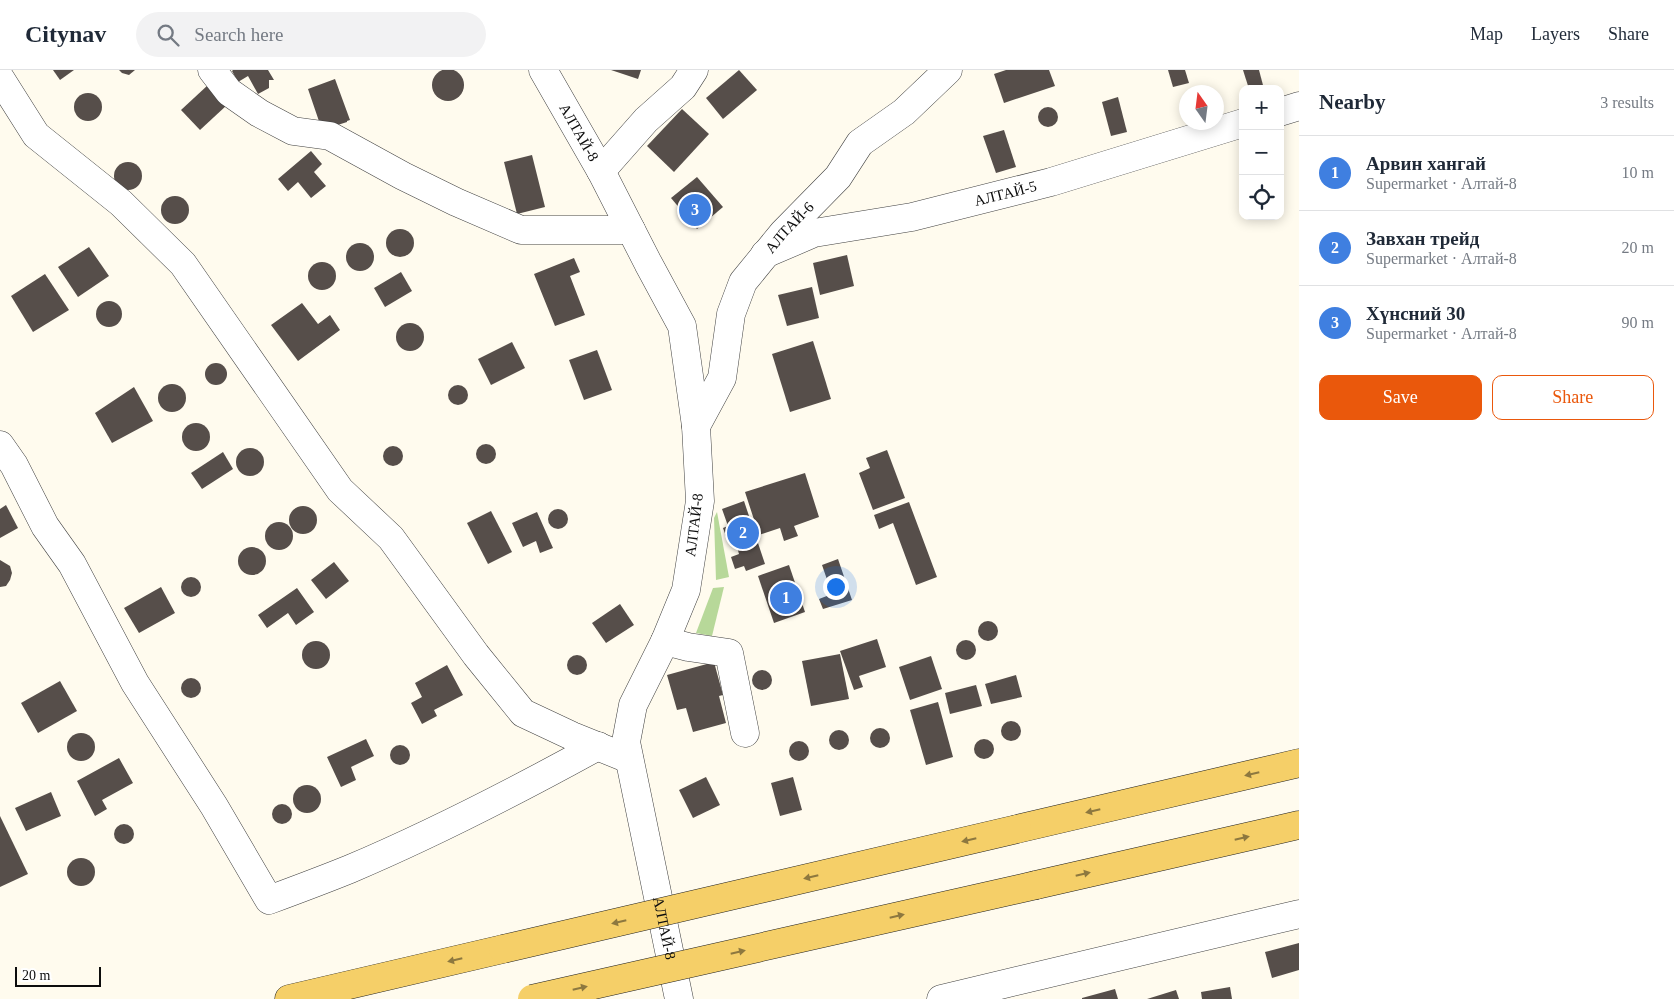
<!DOCTYPE html>
<meta charset="utf-8">
<style>
:root{--surface:#fff;--page:#f2f2f3;--text:#1f2937;--muted:#747a83;--line:#e0e1e3;--accent:#ea580c}
body{margin:0;font-family:"Times New Roman",serif;background:var(--page);color:var(--text)}
.controls{position:absolute;right:15px;top:15px;display:grid;overflow:hidden;border-radius:10px;box-shadow:0 2px 12px #0003}
.controls button{width:45px;height:45px;display:grid;place-items:center;padding:0;border:0;border-bottom:1px solid var(--line);background:var(--surface);color:var(--text);font:25px sans-serif}
.compass{position:absolute;left:1179px;top:15px;width:45px;height:45px;border-radius:50%;background:var(--surface);box-shadow:0 2px 12px #0003;rotate:346deg}
.scale{position:absolute;left:15px;bottom:12px;width:86px;box-sizing:border-box;padding-left:5px;border:2px solid #0d0d0d;border-top:0;font-size:14px;line-height:18px;white-space:nowrap;color:#0d0d0d;-webkit-text-stroke:4px #fff;paint-order:stroke}
.you{position:absolute;left:835px;top:516px;width:18px;height:18px;margin:-12px;border:4px solid #fff;border-radius:50%;background:#1a73e8;box-shadow:0 0 0 8px #1a73e833}
.badge{display:grid;place-items:center;width:32px;height:32px;border-radius:50%;background:var(--accent);color:#fff;font-size:16px;font-weight:700}
.pin{position:absolute;translate:-50% -50%;border:2px solid #fff;box-shadow:0 1px 5px #0006}
.list{margin:0;padding:0;list-style:none}
h2{display:flex;justify-content:space-between;align-items:center;height:65px;margin:0;padding:0 20px;font-size:21px}
h2 small{font-size:16px;font-weight:400;color:var(--muted)}
.list li{display:grid;grid-template-columns:32px 1fr auto;gap:15px;align-items:center;box-sizing:border-box;height:75px;padding:0 20px;border-top:1px solid var(--line)}
.list b{display:block;font-size:19px;white-space:nowrap}
.list p{margin:0;font-size:16px;white-space:nowrap;color:var(--muted)}
.list em{font-size:16px;font-style:normal;color:var(--muted)}
.actions{display:flex;gap:10px;padding:15px 20px}
.actions a{flex:1;padding:11px 0;border:1px solid var(--accent);border-radius:10px;text-align:center;font-size:18px;color:var(--accent)}
.actions .main{background:var(--accent);color:#fff}
.icon{flex:none;width:28px;height:28px;fill:none;stroke:currentColor;stroke-width:2;stroke-linecap:round;stroke-linejoin:round}
.map{position:relative;flex:none;width:1299px;height:929px;overflow:hidden}
header{display:flex;align-items:center;gap:30px;box-sizing:border-box;height:70px;padding:0 25px;background:var(--surface);border-bottom:1px solid var(--line)}
header strong{font-size:24px}
nav{display:flex;gap:28px;margin-inline-start:auto;font-size:18px}
.search{width:350px;height:45px;background:var(--page);display:flex;align-items:center;gap:12px;box-sizing:border-box;padding:0 18px;border-radius:28px;color:var(--muted);font-size:19px}
main{display:flex}
aside{flex:1;background:var(--surface)}
.map>svg:first-child{display:block}
.forest{fill:#b7d899}
.building{fill:#564e4a}
.lines{fill:none;stroke-linecap:round;stroke-linejoin:round}
.minor-casing{stroke:#404040;stroke-width:29}
.major-casing{stroke:#1e1e1e;stroke-width:29}
.minor{stroke:#fff;stroke-width:28}
.major{stroke:#f5cf68;stroke-width:28}
.major-bridge-casing{stroke:#1e1e1e;stroke-width:29;stroke-linecap:butt}
.major-bridge{stroke:#f5cf68;stroke-width:28}
.oneway{fill:#8d783f}
.labels{text-anchor:middle;stroke-width:5;stroke-linejoin:round;paint-order:stroke}
.street-label{font-size:15px;fill:#0d0d0d;stroke:#fff}
</style>
<header>
<strong>Citynav</strong>
<div class="search"><svg class="icon" aria-label="search" viewBox="0 0 24 24"><circle cx="10" cy="10" r="6"/><path d="M15 15l6 6"/></svg>Search here</div>
<nav><a>Map</a><a>Layers</a><a>Share</a></nav>
</header>
<main>
<div class="map">
<svg width="1299" height="929" viewBox="0 0 1299 929">
<rect width="100%" height="100%" fill="#fffbee"/>
<g class="forest">
<polygon points="717,442 729,507 716,510 714,448"/>
<polygon points="724,517 712,566 696,563 713,518"/>
</g>
<g class="building">
<circle cx="448" cy="15" r="16"/>
<polygon points="53,0 74,0 60,10"/>
<polygon points="119,0 135,0 129,5 122,3"/>
<polygon points="233,0 268,0 274,10 269,10 269,18 258,24 248,6 238,12 232,1"/>
<polygon points="611,0 641,0 638,9"/>
<polygon points="739,0 757,20 723,49 706,28"/>
<polygon points="1006,0 1049,0 1055,16 1004,33 994,4"/>
<polygon points="1168,0 1185,0 1189,13 1173,17"/>
<polygon points="1243,0 1259,0 1264,19 1249,19"/>
<polygon points="335,9 350,50 347,51 347,52 322,60 308,19"/>
<polygon points="208,15 227,35 200,60 181,40"/>
<circle cx="88" cy="37" r="14"/>
<polygon points="1118,27 1127,62 1111,66 1102,32"/>
<circle cx="1048" cy="47" r="10"/>
<polygon points="682,39 709,64 674,102 647,76"/>
<polygon points="1004,60 1016,97 996,103 983,66"/>
<polygon points="311,81 322,94 314,102 326,116 311,128 298,112 288,121 278,109"/>
<polygon points="532,85 545,137 517,144 504,92"/>
<circle cx="128" cy="106" r="14"/>
<polygon points="697,107 723,137 697,159 671,128"/>
<circle cx="175" cy="140" r="14"/>
<circle cx="400" cy="173" r="14"/>
<circle cx="360" cy="187" r="14"/>
<polygon points="89,177 109,206 78,227 58,197"/>
<polygon points="847,185 854,216 820,225 813,193"/>
<polygon points="574,188 580,202 570,206 585,245 555,256 534,204"/>
<circle cx="322" cy="206" r="14"/>
<polygon points="401,202 412,221 385,237 374,218"/>
<polygon points="45,204 69,240 33,262 11,226"/>
<polygon points="812,217 819,248 787,256 778,225"/>
<circle cx="109" cy="244" r="13"/>
<polygon points="302,233 318,254 330,245 340,260 298,291 271,255"/>
<circle cx="410" cy="267" r="14"/>
<polygon points="813,271 831,329 790,342 772,284"/>
<polygon points="512,272 525,298 491,315 478,289"/>
<polygon points="597,280 612,320 584,330 569,290"/>
<circle cx="216" cy="304" r="11"/>
<circle cx="172" cy="328" r="14"/>
<circle cx="458" cy="325" r="10"/>
<polygon points="134,317 153,351 112,373 95,343"/>
<circle cx="196" cy="367" r="14"/>
<circle cx="486" cy="384" r="10"/>
<circle cx="393" cy="386" r="10"/>
<circle cx="250" cy="392" r="14"/>
<polygon points="887,380 905,428 873,440 859,403 870,398 866,388"/>
<polygon points="223,382 233,399 202,419 191,403"/>
<polygon points="805,403 819,447 794,456 798,466 784,471 780,458 759,465 745,422"/>
<polygon points="744,431 765,494 746,501 744,496 735,499 731,487 739,484 734,466 727,469 723,458 728,456 722,439"/>
<polygon points="909,432 937,507 916,515 893,453 879,459 874,445"/>
<polygon points="6,435 18,458 0,468 0,439"/>
<circle cx="303" cy="450" r="14"/>
<circle cx="558" cy="449" r="10"/>
<polygon points="491,441 512,482 488,494 467,453"/>
<polygon points="537,442 553,478 540,483 536,471 523,477 512,453"/>
<circle cx="279" cy="466" r="14"/>
<circle cx="252" cy="491" r="14"/>
<polygon points="838,489 852,530 823,539 819,529 832,524 822,495"/>
<polygon points="0,490 10,496 12,503 10,510 6,516 0,517"/>
<polygon points="334,492 349,511 326,529 311,510"/>
<polygon points="789,495 805,542 774,553 758,506"/>
<circle cx="191" cy="517" r="10"/>
<polygon points="161,517 175,543 139,563 124,538"/>
<polygon points="297,518 314,542 296,555 288,543 267,558 258,545"/>
<polygon points="620,534 634,555 606,573 592,553"/>
<circle cx="988" cy="561" r="10"/>
<polygon points="877,569 886,597 859,606 863,617 854,620 840,581"/>
<circle cx="966" cy="580" r="10"/>
<circle cx="316" cy="585" r="14"/>
<polygon points="840,584 849,629 811,636 802,591"/>
<circle cx="577" cy="595" r="10"/>
<polygon points="931,586 942,619 910,630 899,597"/>
<polygon points="714,592 723,625 719,626 726,653 693,662 686,638 677,640 667,605"/>
<polygon points="447,595 463,625 434,640 437,646 422,654 411,633 422,627 415,613"/>
<circle cx="762" cy="610" r="10"/>
<polygon points="1016,605 1022,627 991,634 985,614"/>
<circle cx="191" cy="618" r="10"/>
<polygon points="60,611 77,641 38,663 21,633"/>
<polygon points="976,615 982,636 950,644 945,623"/>
<polygon points="938,632 953,687 926,695 910,640"/>
<circle cx="1011" cy="661" r="10"/>
<circle cx="880" cy="668" r="10"/>
<circle cx="839" cy="670" r="10"/>
<circle cx="81" cy="677" r="14"/>
<circle cx="984" cy="679" r="10"/>
<polygon points="366,669 374,686 351,697 356,710 341,717 327,687"/>
<circle cx="799" cy="681" r="10"/>
<circle cx="400" cy="685" r="10"/>
<polygon points="119,688 133,713 102,730 107,739 95,746 77,711"/>
<polygon points="706,707 720,735 693,748 679,720"/>
<polygon points="793,707 802,740 780,746 771,713"/>
<circle cx="307" cy="729" r="14"/>
<polygon points="51,722 61,746 26,761 15,738"/>
<circle cx="282" cy="744" r="10"/>
<polygon points="0,746 28,804 0,817"/>
<circle cx="124" cy="764" r="10"/>
<circle cx="81" cy="802" r="14"/>
<polygon points="1299,873 1299,900 1272,908 1265,882"/>
<polygon points="1230,917 1232,929 1202,929 1201,922"/>
<polygon points="1115,919 1118,929 1082,929 1082,928"/>
<polygon points="1176,920 1179,929 1147,929"/>
</g>
<g class="lines">
<defs>
<g id="minor">
<polyline points="212,0 229,22 259,43 293,61 330,66 403,106 456,132 521,160 631,160"/>
<path id="s1" d="M543,0L601,101L648,193L682,256L696,356L700,431L686,520L665,571L633,635L626,672L679,929"/>
<polyline points="0,8 36,65 121,133 183,194 340,420 391,468 476,585 523,643 572,666 629,689"/>
<polyline points="1280,42 1299,36"/>
<polyline points="601,101 646,50 683,17 694,0"/>
<path id="s2" d="M765,184L814,163L912,147L1051,112L1243,53"/>
<path id="s3" d="M696,356L722,308L731,244L743,212L783,163L838,107L860,73L904,42L948,0"/>
<path d="M0,375L14,395L45,456L72,494L135,613L214,736L269,830C296,820 323,810 350,799C435,763 518,720 598,676"/>
<polyline points="665,571 688,577 729,583 745,663"/>
<polyline points="941,929 1299,844"/>
</g>
<g id="major">
<polyline points="1017,759 1299,693"/>
<polyline points="1036,815 1299,755"/>
<polyline points="289,929 503,879"/>
</g>
</defs>
<use href="#minor" class="minor-casing"/>
<use href="#major" class="major-casing"/>
<use href="#minor" class="minor"/>
<use href="#major" class="major"/>
<defs>
<g id="major-bridge">
<polyline points="503,879 1017,759"/>
<polyline points="532,929 1036,815"/>
</g>
</defs>
<use href="#major-bridge" class="major-bridge-casing"/>
<use href="#major-bridge" class="major-bridge"/>
</g>
<defs><path id="oneway-solid" d="M-6-.8H1V-3.2L6.5 0L1 3.2V.8H-6Z" transform="scale(1.25)"/></defs>
<g class="oneway">
<use href="#oneway-solid" transform="translate(1252 704) rotate(167)"/>
<use href="#oneway-solid" transform="translate(1093 741) rotate(167)"/>
<use href="#oneway-solid" transform="translate(1242 768) rotate(-13)"/>
<use href="#oneway-solid" transform="translate(969 770) rotate(167)"/>
<use href="#oneway-solid" transform="translate(1083 804) rotate(-13)"/>
<use href="#oneway-solid" transform="translate(811 807) rotate(167)"/>
<use href="#oneway-solid" transform="translate(897 846) rotate(-13)"/>
<use href="#oneway-solid" transform="translate(619 852) rotate(167)"/>
<use href="#oneway-solid" transform="translate(738 882) rotate(-13)"/>
<use href="#oneway-solid" transform="translate(455 890) rotate(167)"/>
<use href="#oneway-solid" transform="translate(580 918) rotate(-13)"/>
</g>
<g class="labels">
<g class="street-label">
<text dy="5" stroke="none"><textPath href="#s1" startOffset="72">АЛТАЙ-8</textPath></text>
<text dy="5" stroke="none"><textPath href="#s2" startOffset="249">АЛТАЙ-5</textPath></text>
<text dy="5" stroke="none"><textPath href="#s3" startOffset="225">АЛТАЙ-6</textPath></text>
<text transform="translate(694 455) rotate(-83)" y="5">АЛТАЙ-8</text>
<text dy="5" stroke="none"><textPath href="#s1" startOffset="912">АЛТАЙ-8</textPath></text>
</g>
</g>
</svg>
<div class="controls">
<button>+</button>
<button>−</button>
<button><svg class="icon" aria-label="locate" viewBox="0 0 24 24"><circle cx="12" cy="12" r="6"/><path d="M12 2v4M12 18v4M2 12h4M18 12h4"/></svg></button>
</div>
<svg class="compass" viewBox="-18 -18 36 36"><path d="M0-13l5 13h-10z" fill="#e53935"/><path d="M0 13l5-13h-10z" fill="#747a83"/></svg>
<div class="scale">20 m</div>
<div class="you"></div>
<div class="pin badge" style="left:786px;top:528px;background:#3f7fe0">1</div>
<div class="pin badge" style="left:743px;top:463px;background:#3f7fe0">2</div>
<div class="pin badge" style="left:695px;top:140px;background:#3f7fe0">3</div>
</div>
<aside>
<h2>Nearby<small>3 results</small></h2>
<ul class="list">
<li><span class="badge" style="background:#3f7fe0">1</span><div><b>Арвин хангай</b><p>Supermarket · Алтай-8</p></div><em>10 m</em></li>
<li><span class="badge" style="background:#3f7fe0">2</span><div><b>Завхан трейд</b><p>Supermarket · Алтай-8</p></div><em>20 m</em></li>
<li><span class="badge" style="background:#3f7fe0">3</span><div><b>Хүнсний 30</b><p>Supermarket · Алтай-8</p></div><em>90 m</em></li>
</ul>
<div class="actions"><a class="main">Save</a><a>Share</a></div>
</aside>
</main>
